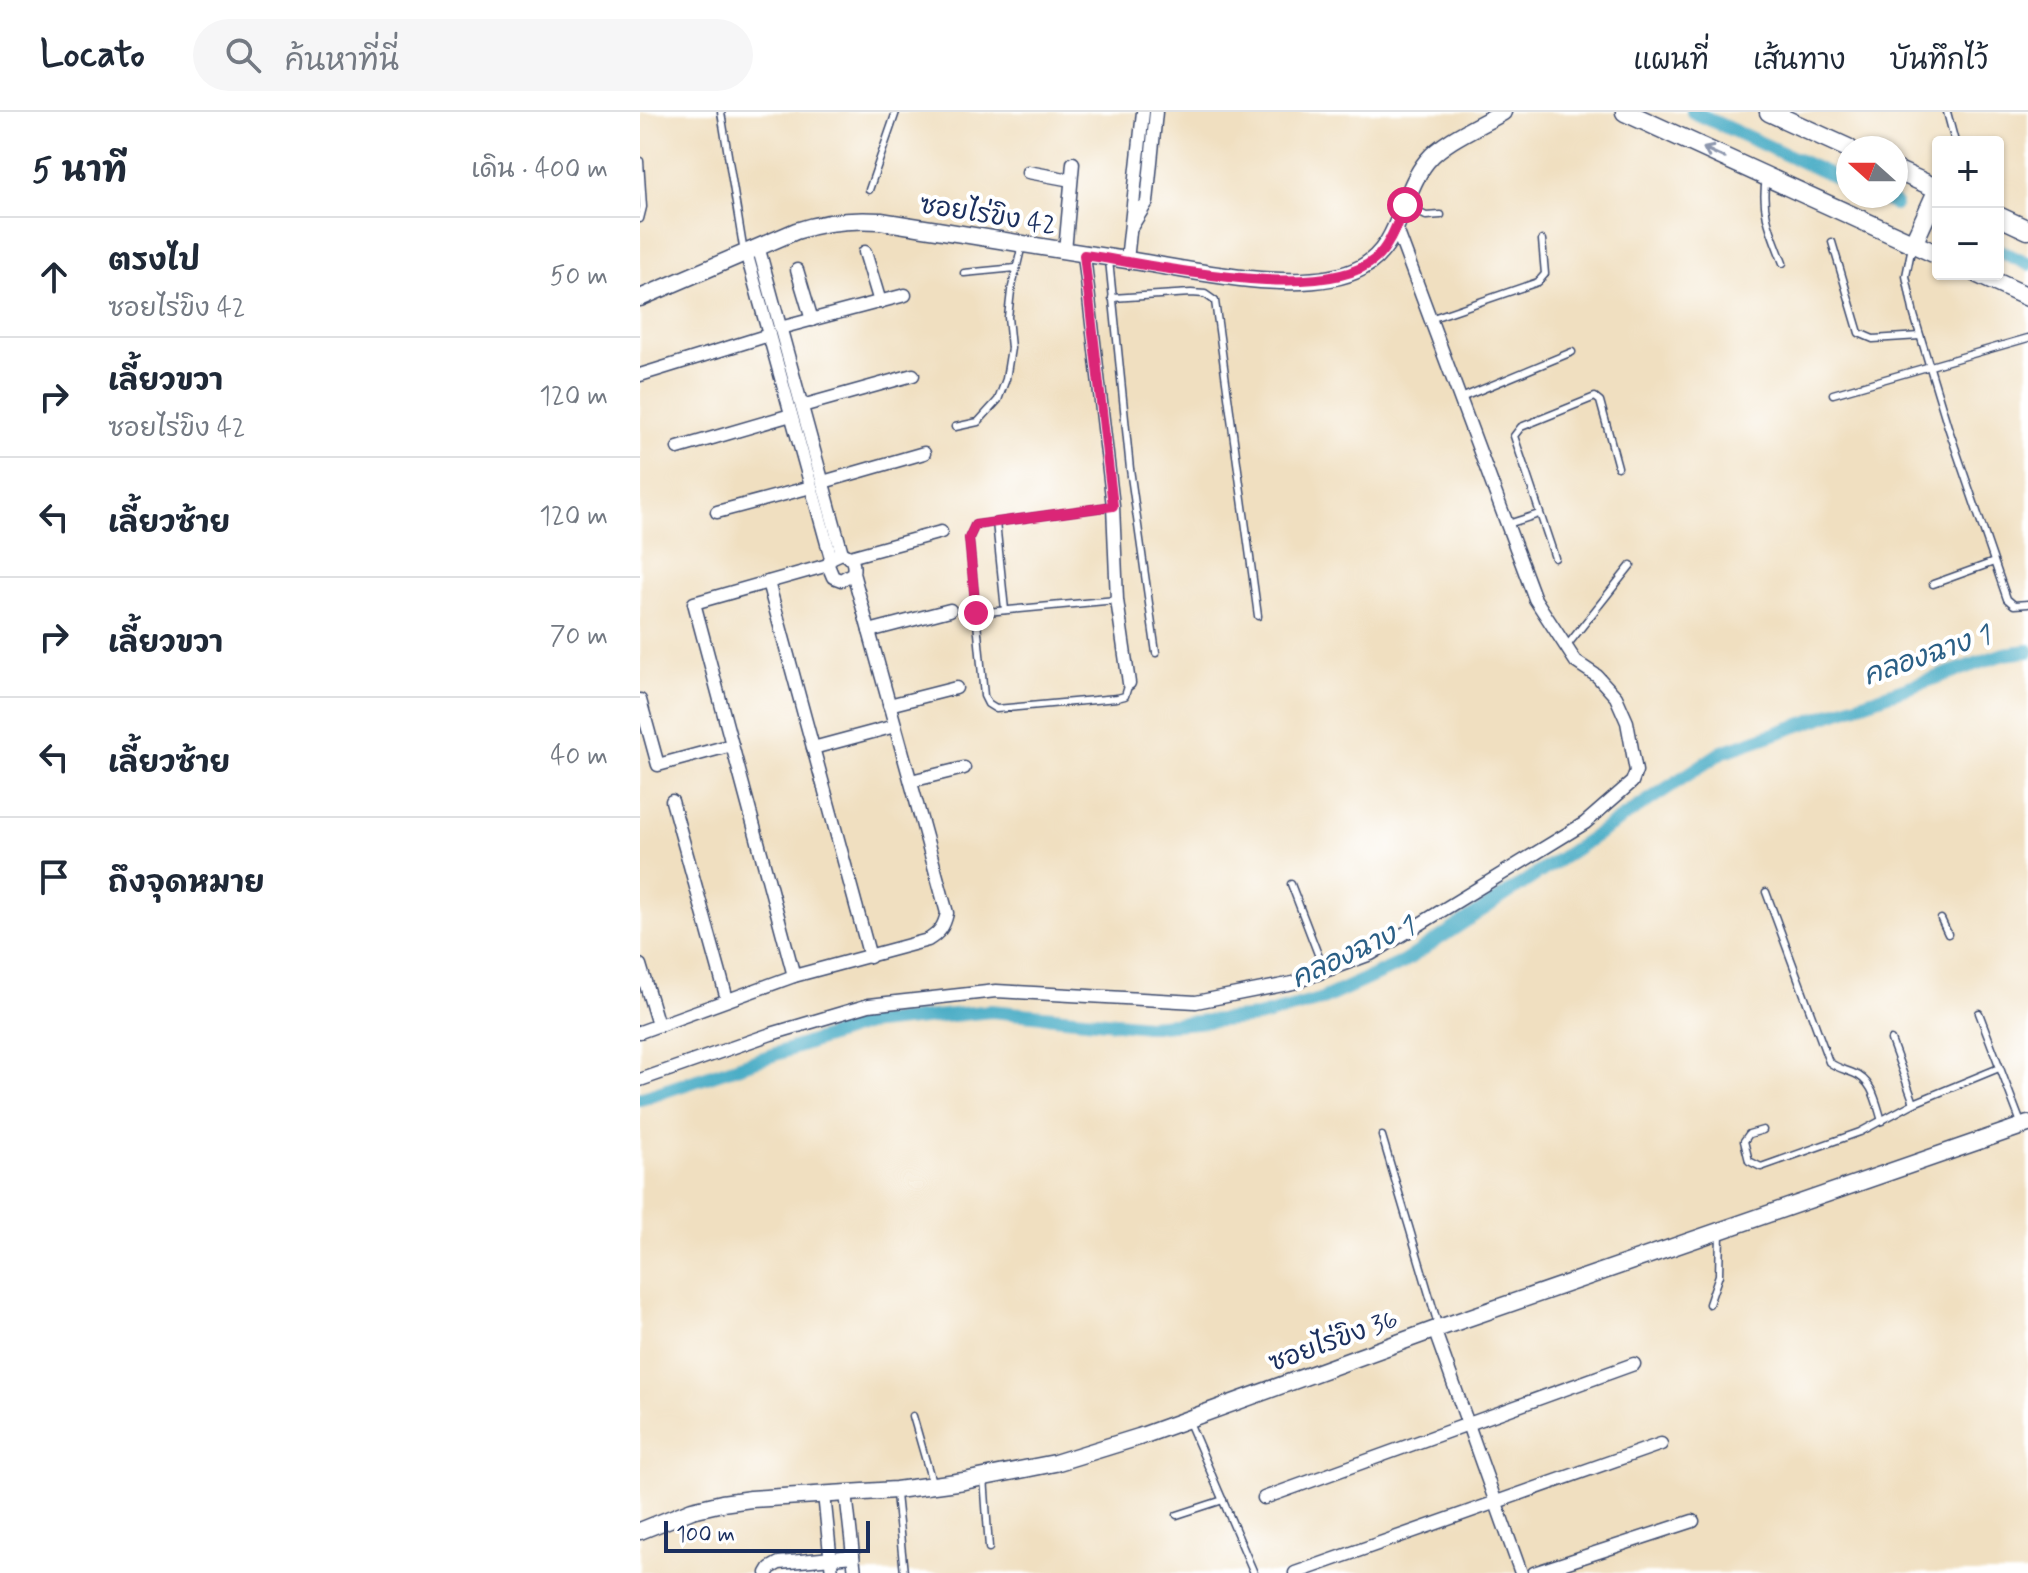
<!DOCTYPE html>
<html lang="th">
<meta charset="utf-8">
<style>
:root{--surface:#fff;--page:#f6f6f7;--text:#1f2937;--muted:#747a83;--line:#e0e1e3}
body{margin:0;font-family:Mynerve,"Playpen Sans Thai",sans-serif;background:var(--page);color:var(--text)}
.controls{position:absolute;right:24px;top:24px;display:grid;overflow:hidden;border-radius:8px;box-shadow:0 2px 6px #0004}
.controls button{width:72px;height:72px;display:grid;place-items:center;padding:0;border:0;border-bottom:2px solid var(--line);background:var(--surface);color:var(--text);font:40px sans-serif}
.compass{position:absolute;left:1196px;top:24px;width:72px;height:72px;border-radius:50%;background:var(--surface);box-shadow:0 2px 6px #0004;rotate:291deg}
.scale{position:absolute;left:24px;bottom:20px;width:206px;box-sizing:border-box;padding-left:8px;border:4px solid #1b2f5e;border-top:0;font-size:22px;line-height:28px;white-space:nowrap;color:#1b2f5e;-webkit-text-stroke:6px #fff;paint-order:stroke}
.stop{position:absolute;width:24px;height:24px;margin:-18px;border:6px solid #db2777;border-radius:50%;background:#fff}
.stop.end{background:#db2777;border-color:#fff;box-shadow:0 2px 8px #0008}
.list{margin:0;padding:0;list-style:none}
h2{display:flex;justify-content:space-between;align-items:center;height:104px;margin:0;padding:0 32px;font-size:34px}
h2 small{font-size:26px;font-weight:400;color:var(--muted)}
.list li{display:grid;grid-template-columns:52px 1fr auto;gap:24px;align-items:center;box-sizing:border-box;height:120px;padding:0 32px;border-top:2px solid var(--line)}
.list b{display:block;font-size:30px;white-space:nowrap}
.list p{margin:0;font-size:26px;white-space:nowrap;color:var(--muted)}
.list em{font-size:26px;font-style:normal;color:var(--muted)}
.icon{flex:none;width:44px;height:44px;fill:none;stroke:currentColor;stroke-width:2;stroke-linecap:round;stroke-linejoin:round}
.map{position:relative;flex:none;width:1388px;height:1461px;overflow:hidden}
header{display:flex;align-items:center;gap:48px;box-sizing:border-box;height:112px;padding:0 40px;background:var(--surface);border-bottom:2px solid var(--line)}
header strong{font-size:38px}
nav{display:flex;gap:44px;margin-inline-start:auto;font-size:28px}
.search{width:560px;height:72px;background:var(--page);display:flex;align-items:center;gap:20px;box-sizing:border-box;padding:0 28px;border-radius:44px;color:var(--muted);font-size:30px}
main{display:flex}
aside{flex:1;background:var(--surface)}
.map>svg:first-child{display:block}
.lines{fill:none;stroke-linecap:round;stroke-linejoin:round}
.canal{stroke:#41a8c2;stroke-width:14}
.service-casing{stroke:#3b496d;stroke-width:9}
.minor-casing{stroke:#3b496d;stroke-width:15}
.tertiary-casing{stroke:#3b496d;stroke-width:19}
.secondary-casing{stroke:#3b496d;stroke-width:21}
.service{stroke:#fff;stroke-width:6}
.minor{stroke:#fff;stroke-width:12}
.tertiary{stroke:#fff;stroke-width:16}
.secondary{stroke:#fff;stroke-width:18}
.oneway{stroke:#8d97ae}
.route{stroke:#db2777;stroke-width:10}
.labels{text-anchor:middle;stroke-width:8;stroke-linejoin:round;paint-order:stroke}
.street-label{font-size:26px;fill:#1b2f5e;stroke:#fff}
.water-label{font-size:28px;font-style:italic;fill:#2a5f86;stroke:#fff}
</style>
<header>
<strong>Locato</strong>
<div class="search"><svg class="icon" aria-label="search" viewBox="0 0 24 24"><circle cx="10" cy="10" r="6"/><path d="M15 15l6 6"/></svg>ค้นหาที่นี่</div>
<nav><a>แผนที่</a><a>เส้นทาง</a><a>บันทึกไว้</a></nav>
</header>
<main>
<aside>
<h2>5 นาที<small>เดิน · 400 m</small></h2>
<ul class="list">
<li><svg class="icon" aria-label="ahead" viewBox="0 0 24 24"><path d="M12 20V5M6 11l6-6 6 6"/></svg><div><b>ตรงไป</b><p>ซอยไร่ขิง 42</p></div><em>50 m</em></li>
<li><svg class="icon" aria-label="right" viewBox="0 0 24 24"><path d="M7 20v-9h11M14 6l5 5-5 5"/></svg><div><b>เลี้ยวขวา</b><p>ซอยไร่ขิง 42</p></div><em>120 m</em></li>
<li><svg class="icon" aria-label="left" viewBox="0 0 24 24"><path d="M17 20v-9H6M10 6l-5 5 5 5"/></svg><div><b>เลี้ยวซ้าย</b></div><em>120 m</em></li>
<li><svg class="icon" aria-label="right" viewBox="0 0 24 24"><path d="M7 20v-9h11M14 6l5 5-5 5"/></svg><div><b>เลี้ยวขวา</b></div><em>70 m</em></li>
<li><svg class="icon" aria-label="left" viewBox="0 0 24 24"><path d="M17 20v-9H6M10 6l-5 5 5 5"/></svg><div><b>เลี้ยวซ้าย</b></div><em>40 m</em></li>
<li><svg class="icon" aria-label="arrive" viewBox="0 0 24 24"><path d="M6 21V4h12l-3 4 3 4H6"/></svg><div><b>ถึงจุดหมาย</b></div></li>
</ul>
</aside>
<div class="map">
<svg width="1388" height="1461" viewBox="0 0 1388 1461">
<rect width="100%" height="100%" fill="#fff"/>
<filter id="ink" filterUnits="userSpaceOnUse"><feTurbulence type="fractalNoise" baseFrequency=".0125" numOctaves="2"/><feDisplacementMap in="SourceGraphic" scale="16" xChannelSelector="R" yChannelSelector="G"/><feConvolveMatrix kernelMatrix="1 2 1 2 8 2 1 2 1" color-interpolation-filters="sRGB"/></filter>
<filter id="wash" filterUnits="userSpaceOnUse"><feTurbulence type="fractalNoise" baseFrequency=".006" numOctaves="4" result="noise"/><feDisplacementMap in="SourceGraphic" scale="32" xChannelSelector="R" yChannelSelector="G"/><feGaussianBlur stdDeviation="1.8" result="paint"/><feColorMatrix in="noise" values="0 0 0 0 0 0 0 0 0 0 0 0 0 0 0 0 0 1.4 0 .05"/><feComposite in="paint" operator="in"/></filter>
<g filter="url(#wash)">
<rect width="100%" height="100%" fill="#f0dfc0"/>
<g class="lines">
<g class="canal">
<polyline points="1053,0 1208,71"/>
<polyline points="1237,84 1255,92"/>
<polyline points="1358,138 1388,152"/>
<polyline points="0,987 226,912 351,899 508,914 617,905 680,888 762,851 1082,640 1364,542 1388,539"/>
</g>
</g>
</g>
<g filter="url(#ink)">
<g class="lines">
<defs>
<g id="service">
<polyline points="81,0 104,141"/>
<polyline points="1307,0 1315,30"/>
<polyline points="0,49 3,95 0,107"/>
<path d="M1126,67C1120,99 1132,122 1143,151"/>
<polyline points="229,78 256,0"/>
<polyline points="768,95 786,104 801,103"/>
<polyline points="1192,130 1219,221 1233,227 1280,224"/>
<polyline points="1272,134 1266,164 1274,203 1308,315 1367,487 1374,493 1388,492"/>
<polyline points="469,148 490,357 516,541"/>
<polyline points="324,161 376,156"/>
<polyline points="472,186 551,181 565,182 575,189 618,504"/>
<polyline points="790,207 898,170 905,162 902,128"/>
<polyline points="1193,282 1388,226"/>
<polyline points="821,286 932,240"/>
<polyline points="315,315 338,310 358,288 366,267 371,236 368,205 371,179 382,133"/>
<polyline points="473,394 335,413 329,426 344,584 348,592 356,597 477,586 485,584 489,571"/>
<polyline points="356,410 365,498"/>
<polyline points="868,412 899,402"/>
<polyline points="915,446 874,324 881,315 955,285 960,289 978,355"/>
<polyline points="1293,472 1354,450"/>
<polyline points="336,501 476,488"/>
<polyline points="926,535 991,453"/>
<polyline points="651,772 684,858"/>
<path d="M1126,780L1189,950C1197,956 1203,957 1213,961C1233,968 1236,990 1242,1009"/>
<polyline points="1301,807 1308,822"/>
<polyline points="1339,901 1381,1011"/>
<polyline points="1251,928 1274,991"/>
<polyline points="1123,1018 1109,1022 1104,1029 1109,1049 1121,1055 1220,1020 1274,991 1359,956"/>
<polyline points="742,1024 799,1216"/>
<polyline points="1069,1192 1079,1163 1080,1121"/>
<polyline points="273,1304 292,1370"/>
<polyline points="549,1310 614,1461"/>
<polyline points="344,1365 349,1436"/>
<polyline points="256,1382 264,1461"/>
<polyline points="537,1403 583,1388"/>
</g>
<g id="minor">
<polyline points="388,60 431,68"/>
<polyline points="492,114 507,90 516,0"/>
<polyline points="118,134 202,441"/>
<polyline points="425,139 433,51"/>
<polyline points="106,140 191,446"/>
<polyline points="225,140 240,190"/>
<polyline points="444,143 473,394 477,488 489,571"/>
<polyline points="487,148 503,0"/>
<polyline points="157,158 172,208"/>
<polyline points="140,216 265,183"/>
<polyline points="0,263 129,223"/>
<polyline points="162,294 273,263"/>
<polyline points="38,336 151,303"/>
<polyline points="183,370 284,341"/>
<polyline points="77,400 171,375"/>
<polyline points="210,445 301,420"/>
<polyline points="128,470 230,845"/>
<polyline points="229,519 310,498"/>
<polyline points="0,588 18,653 92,633"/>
<polyline points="249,593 316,576"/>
<polyline points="173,636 255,614"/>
<polyline points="271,669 324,656"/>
<polyline points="32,689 87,887"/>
<polyline points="0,853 18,913"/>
<polyline points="154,864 54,491 188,453"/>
<path d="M0,920L154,864L288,828C299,821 304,815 307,801L213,461C215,451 212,445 202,441L191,446L188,453L193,465L201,468L213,461"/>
<polyline points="0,968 131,922 229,893 356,879 556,890 653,871 731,842 945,711 992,670 996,659 987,610 976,585 957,564 936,550 895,487 756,115"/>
<polyline points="794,1217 881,1461"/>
<polyline points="206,1381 215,1461"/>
<polyline points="184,1382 192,1461"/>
<polyline points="624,1386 994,1252"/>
<polyline points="127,1461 130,1456 139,1451 213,1444"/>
<polyline points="655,1461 1021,1332"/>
<polyline points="894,1461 1053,1409"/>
</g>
<g id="tertiary">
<path d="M0,186L156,119C185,109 211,107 241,109C323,122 405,136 487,148C549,157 665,186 721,156C762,134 760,82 787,49C803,29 841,13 863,0"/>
<polyline points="0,1419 52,1398 82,1391 111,1387 256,1378 324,1369 415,1351 499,1325 799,1216 1388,1012"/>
</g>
<g id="secondary">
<polyline points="985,0 1298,143"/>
<polyline points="1129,0 1208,36"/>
<polyline points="1256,58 1298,77"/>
<polyline points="1358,104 1388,118"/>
<polyline points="1273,132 1298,77"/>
<polyline points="1338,162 1388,185"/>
</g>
</defs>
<use href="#service" class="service-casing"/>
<use href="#minor" class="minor-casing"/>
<use href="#tertiary" class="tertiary-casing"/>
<use href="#secondary" class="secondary-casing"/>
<use href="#service" class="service"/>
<use href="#minor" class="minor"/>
<use href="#tertiary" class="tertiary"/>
<use href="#secondary" class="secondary"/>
</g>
<defs><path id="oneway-shaft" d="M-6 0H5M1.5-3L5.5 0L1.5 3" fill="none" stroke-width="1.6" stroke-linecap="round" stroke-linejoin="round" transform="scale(2)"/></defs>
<use class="oneway" href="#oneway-shaft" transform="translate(1074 41) rotate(-155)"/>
</g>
<g class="lines" filter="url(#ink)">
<path class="route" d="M336,501L329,426L335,413L473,394L444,143C512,152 682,193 735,147C750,134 757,111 765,93"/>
</g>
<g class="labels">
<g class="street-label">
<text transform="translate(348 102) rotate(9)" y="9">ซอยไร่ขิง 42</text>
<text transform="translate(693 1228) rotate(-20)" y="9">ซอยไร่ขิง 36</text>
</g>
<g class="water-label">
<text transform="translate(1286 542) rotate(-19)" y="10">คลองฉาง 1</text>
<text transform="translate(712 839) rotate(-25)" y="10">คลองฉาง 1</text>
</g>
</g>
</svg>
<div class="controls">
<button>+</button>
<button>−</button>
</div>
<svg class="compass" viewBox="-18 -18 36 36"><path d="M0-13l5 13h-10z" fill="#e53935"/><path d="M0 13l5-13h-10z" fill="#747a83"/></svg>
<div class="scale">100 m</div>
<div class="stop" style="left:765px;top:93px"></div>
<div class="stop end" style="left:336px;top:501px"></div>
</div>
</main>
